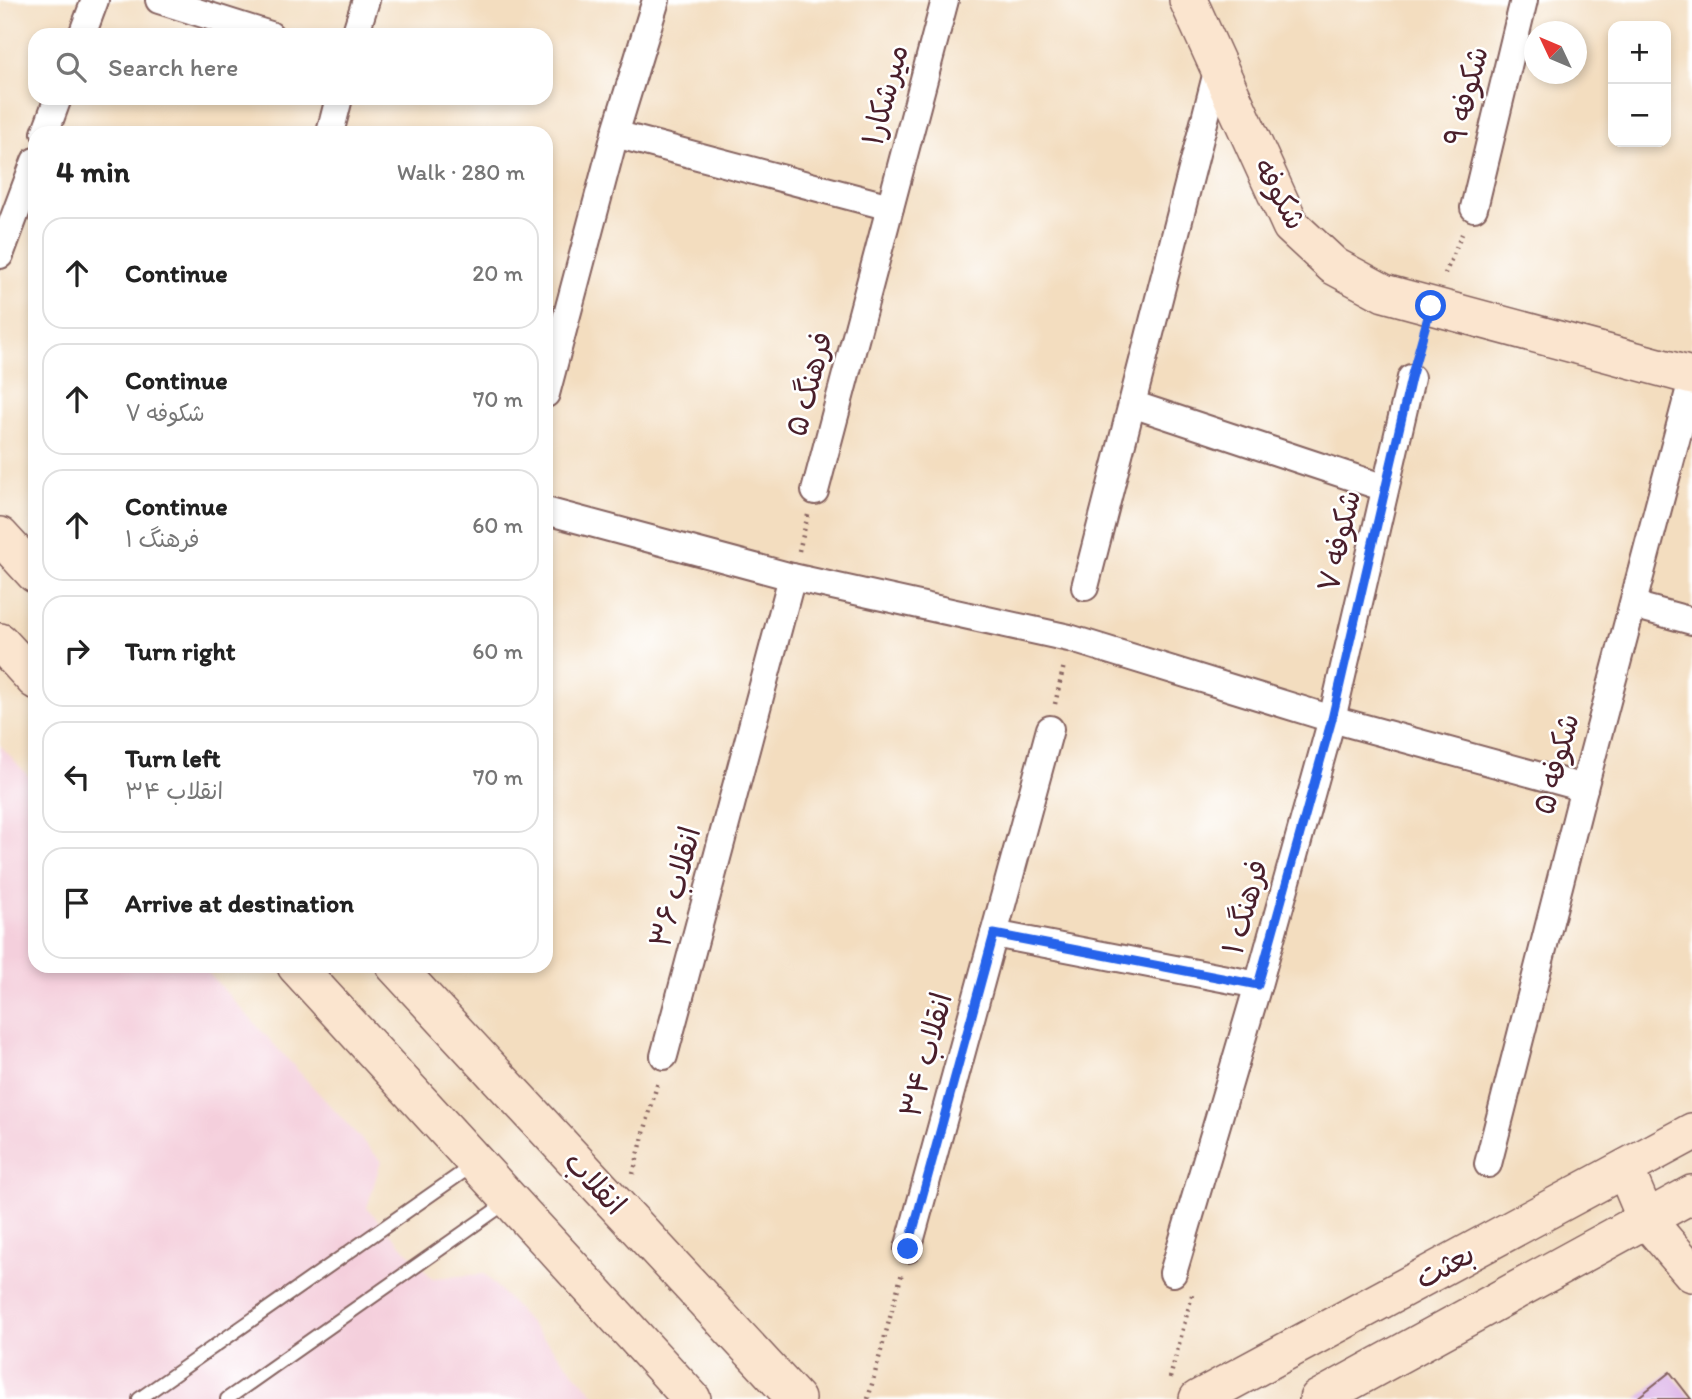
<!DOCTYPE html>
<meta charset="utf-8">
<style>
:root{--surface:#fff;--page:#f2f2f2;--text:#222;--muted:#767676;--line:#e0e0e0}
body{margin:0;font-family:Itim,"Playpen Sans Arabic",sans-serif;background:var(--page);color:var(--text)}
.controls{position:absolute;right:21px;top:21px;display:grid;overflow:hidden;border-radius:14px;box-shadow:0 4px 10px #0003}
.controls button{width:63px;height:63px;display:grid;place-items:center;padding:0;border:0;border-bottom:2px solid var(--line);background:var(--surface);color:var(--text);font:35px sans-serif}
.compass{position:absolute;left:1524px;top:21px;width:63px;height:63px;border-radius:50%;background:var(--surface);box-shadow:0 4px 10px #0003;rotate:314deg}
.stop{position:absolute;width:21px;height:21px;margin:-16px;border:5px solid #2563eb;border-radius:50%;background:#fff}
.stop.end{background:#2563eb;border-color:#fff;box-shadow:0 2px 7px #0008}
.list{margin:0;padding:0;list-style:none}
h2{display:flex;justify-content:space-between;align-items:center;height:91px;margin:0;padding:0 28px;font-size:30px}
h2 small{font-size:23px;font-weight:400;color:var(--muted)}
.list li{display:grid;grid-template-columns:46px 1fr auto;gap:21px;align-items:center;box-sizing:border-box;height:112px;margin:0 14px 14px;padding:0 14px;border:2px solid var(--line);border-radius:21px}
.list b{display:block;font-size:26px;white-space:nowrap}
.list p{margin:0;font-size:23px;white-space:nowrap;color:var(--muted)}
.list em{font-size:23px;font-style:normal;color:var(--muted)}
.icon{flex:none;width:38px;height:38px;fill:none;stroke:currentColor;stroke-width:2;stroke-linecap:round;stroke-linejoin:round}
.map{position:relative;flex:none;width:1692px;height:1399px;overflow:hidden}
.search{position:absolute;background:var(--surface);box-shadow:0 4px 10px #0003;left:28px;top:28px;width:525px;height:77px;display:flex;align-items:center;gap:18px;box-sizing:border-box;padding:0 24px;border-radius:21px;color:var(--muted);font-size:26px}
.panel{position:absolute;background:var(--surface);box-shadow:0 4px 10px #0003;left:28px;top:126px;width:525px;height:847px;border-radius:21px}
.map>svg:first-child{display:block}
.built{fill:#f4cfdc}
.building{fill:#dcb2e7}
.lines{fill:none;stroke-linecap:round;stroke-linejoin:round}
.lane-casing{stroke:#85625f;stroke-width:16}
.street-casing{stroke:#85625f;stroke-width:30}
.secondary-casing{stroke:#85625f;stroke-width:40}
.path{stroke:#85625f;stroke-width:4.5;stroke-dasharray:2 5;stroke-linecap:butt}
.lane{stroke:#fff;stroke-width:12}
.street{stroke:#fff;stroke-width:26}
.secondary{stroke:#fbe5cf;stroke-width:37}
.route{stroke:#2563eb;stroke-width:9}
.labels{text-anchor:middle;stroke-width:5;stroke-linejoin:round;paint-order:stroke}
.street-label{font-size:30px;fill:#4a1f2b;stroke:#fff}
</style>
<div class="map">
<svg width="1692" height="1399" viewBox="0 0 1692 1399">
<rect width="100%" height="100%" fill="#fff"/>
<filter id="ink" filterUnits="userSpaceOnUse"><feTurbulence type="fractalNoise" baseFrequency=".0143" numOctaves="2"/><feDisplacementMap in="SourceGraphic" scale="14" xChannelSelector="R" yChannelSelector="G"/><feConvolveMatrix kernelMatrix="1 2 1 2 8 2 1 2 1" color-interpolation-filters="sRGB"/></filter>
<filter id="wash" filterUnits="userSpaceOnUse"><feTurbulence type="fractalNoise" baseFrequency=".00686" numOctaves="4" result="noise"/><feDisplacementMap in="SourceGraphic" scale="28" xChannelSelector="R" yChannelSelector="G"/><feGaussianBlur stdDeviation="1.57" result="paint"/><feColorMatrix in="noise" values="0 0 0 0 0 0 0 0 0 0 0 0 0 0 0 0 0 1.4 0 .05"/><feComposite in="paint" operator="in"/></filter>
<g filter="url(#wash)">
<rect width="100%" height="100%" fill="#f3ddbf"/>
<polygon class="built" points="0,745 35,783 35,966 202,966 381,1161 367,1208 432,1278 485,1274 599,1399 0,1399"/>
<g id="blocks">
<polygon class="building" points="1670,1372 1691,1399 1636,1399"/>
</g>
</g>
<g filter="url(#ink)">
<use href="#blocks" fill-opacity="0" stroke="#85625f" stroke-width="2"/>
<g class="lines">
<defs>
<g id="lane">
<polyline points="139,1399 473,1165"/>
<polyline points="227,1399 507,1202"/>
</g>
<g id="street">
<polyline points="159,0 270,35"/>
<polyline points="82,35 95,0"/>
<polyline points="355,35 366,0"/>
<polyline points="45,133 58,98"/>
<polyline points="330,133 339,98"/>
<polyline points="615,134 890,207"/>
<polyline points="1474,208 1524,0"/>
<polyline points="0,255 35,161"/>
<polyline points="546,394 615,134 656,0"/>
<polyline points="1132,404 1385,488"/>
<polyline points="815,491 945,0"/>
<polyline points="546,511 792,577 1069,638 1332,719 1584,788"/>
<polyline points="1085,587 1218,68"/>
<polyline points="1633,605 1692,621"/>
<polyline points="994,934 1258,985"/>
<polyline points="664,1056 792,577"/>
<polyline points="1488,1164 1584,788 1692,380"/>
<polyline points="908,1249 1050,729"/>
<polyline points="1173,1273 1258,985 1332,719 1411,378"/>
</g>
<g id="secondary">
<polyline points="1188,0 1291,226 1334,266 1384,293 1692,376"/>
<polyline points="0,536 35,574"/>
<polyline points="0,642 35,680"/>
<polyline points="296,966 692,1399"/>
<polyline points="395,966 796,1399"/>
<polyline points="1625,1169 1646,1219 1692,1273"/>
<polyline points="1198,1399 1692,1132"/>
<polyline points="1318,1399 1692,1194"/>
</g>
</defs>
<use href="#lane" class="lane-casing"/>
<use href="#street" class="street-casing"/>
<use href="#secondary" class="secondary-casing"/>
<g class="path">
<polyline points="1445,274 1462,234"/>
<polyline points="799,551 808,515"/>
<polyline points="1055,704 1064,665"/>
<polyline points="633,1174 658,1081"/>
<polyline points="1170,1378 1192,1295"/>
<polyline points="868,1399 902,1273"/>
</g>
<use href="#lane" class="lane"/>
<use href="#street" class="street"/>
<use href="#secondary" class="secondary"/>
</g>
</g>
<g class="lines" filter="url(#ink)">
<polyline class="route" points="908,1249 994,934 1258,985 1332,719 1411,378 1431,306"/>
</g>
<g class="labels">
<g class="street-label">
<text transform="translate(885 95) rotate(-75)" y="10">میرشکار۱</text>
<text transform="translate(1466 96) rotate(-76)" y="10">شکوفه ۹</text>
<text transform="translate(1280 194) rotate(61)" y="10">شکوفه</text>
<text transform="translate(809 384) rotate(-75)" y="10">فرهنگ ۵</text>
<text transform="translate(1339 541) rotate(-77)" y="10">شکوفه ۷</text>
<text transform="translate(1556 764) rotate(-75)" y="10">شکوفه ۵</text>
<text transform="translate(675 887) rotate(-75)" y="10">انقلاب ۳۶</text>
<text transform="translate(1245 907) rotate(-74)" y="10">فرهنگ ۱</text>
<text transform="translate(926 1055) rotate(-75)" y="10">انقلاب ۳۴</text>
<text transform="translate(595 1183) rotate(47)" y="10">انقلاب</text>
<text transform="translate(1445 1266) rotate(-28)" y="10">بعثت</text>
</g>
</g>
</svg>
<div class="controls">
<button>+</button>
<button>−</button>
</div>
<svg class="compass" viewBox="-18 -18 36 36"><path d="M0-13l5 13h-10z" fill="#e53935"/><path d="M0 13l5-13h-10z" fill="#767676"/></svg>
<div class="stop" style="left:1431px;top:306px"></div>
<div class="stop end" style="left:908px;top:1249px"></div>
<div class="search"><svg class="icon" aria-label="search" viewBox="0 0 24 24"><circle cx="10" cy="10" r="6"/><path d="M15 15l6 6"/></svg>Search here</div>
<section class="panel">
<h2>4 min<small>Walk · 280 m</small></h2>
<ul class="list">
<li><svg class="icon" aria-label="ahead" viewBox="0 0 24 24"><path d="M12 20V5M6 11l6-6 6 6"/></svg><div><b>Continue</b></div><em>20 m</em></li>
<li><svg class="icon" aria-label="ahead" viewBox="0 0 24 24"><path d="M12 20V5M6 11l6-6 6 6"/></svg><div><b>Continue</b><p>شکوفه ۷</p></div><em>70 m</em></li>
<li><svg class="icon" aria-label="ahead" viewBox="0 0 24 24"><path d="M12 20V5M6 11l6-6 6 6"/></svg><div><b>Continue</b><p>فرهنگ ۱</p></div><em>60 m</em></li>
<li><svg class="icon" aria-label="right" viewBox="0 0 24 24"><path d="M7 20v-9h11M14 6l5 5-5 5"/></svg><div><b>Turn right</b></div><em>60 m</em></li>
<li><svg class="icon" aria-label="left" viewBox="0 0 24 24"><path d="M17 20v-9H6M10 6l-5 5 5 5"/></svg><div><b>Turn left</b><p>انقلاب ۳۴</p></div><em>70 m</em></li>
<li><svg class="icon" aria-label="arrive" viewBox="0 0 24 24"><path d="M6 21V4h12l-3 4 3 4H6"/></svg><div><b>Arrive at destination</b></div></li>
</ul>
</section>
</div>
